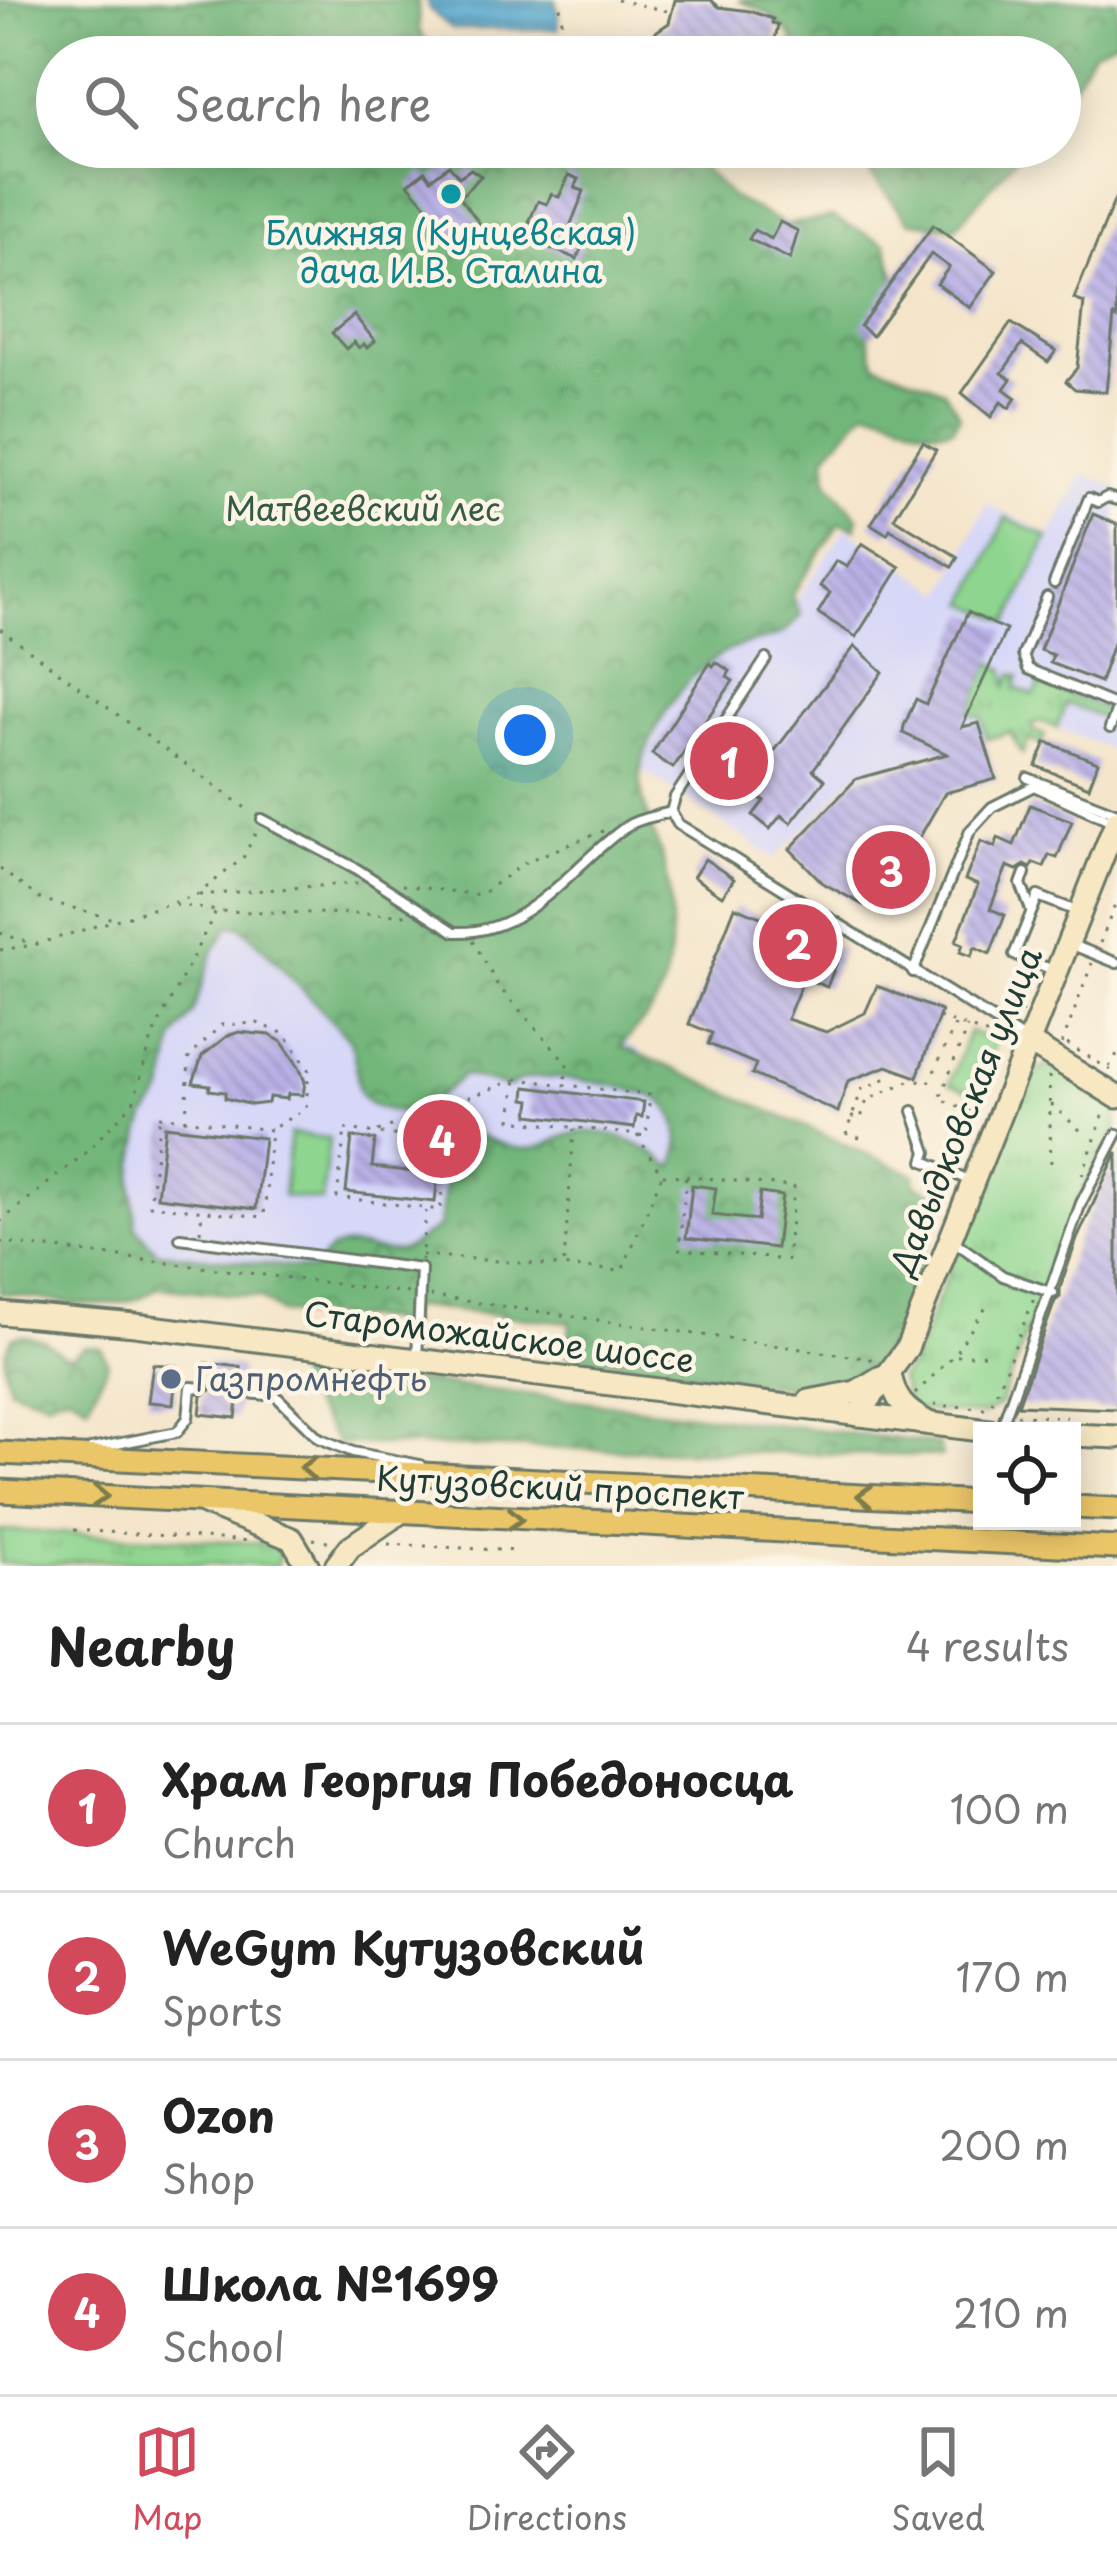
<!DOCTYPE html>
<meta charset="utf-8">
<style>
:root{--surface:#fff;--page:#f2f2f2;--text:#222;--muted:#767676;--line:#e0e0e0;--accent:#d1495b}
body{margin:0;font-family:"Playpen Sans",sans-serif;background:var(--page);color:var(--text)}
.controls{position:absolute;right:36px;bottom:36px;display:grid;overflow:hidden;border-radius:0px;box-shadow:0 6px 30px #0003}
.controls button{width:108px;height:108px;display:grid;place-items:center;padding:0;border:0;border-bottom:3px solid var(--line);background:var(--surface);color:var(--text);font:60px sans-serif}
.you{position:absolute;left:525px;top:735px;width:42px;height:42px;margin:-30px;border:9px solid #fff;border-radius:50%;background:#1a73e8;box-shadow:0 0 0 18px #1a73e833}
.badge{display:grid;place-items:center;width:78px;height:78px;border-radius:50%;background:var(--accent);color:#fff;font-size:39px;font-weight:700}
.pin{position:absolute;translate:-50% -50%;border:6px solid #fff;box-shadow:0 3px 12px #0006}
.list{margin:0;padding:0;list-style:none}
h2{display:flex;justify-content:space-between;align-items:center;height:156px;margin:0;padding:0 48px;font-size:51px}
h2 small{font-size:39px;font-weight:400;color:var(--muted)}
.list li{display:grid;grid-template-columns:78px 1fr auto;gap:36px;align-items:center;box-sizing:border-box;height:168px;padding:0 48px;border-top:3px solid var(--line)}
.list b{display:block;font-size:45px;white-space:nowrap}
.list p{margin:0;font-size:39px;white-space:nowrap;color:var(--muted)}
.list em{font-size:39px;font-style:normal;color:var(--muted)}
.icon{flex:none;width:66px;height:66px;fill:none;stroke:currentColor;stroke-width:2;stroke-linecap:round;stroke-linejoin:round}
.map{position:relative;flex:none;width:1117px;height:1566px;overflow:hidden}
.search{position:absolute;background:var(--surface);box-shadow:0 6px 30px #0003;left:36px;right:36px;top:36px;height:132px;display:flex;align-items:center;gap:30px;box-sizing:border-box;padding:0 42px;border-radius:66px;color:var(--muted);font-size:45px}
.sheet{height:828px;background:var(--surface)}
nav{display:flex;justify-content:space-around;align-items:center;box-sizing:border-box;height:168px;border-top:3px solid var(--line);background:var(--surface);font-size:33px;color:var(--muted)}
nav a{display:grid;justify-items:center;gap:6px}
nav .on{color:var(--accent)}
.map>svg:first-child{display:block}
.built{fill:#d7d7f8}
.grass{fill:url(#grass-tufts);stroke:#568962;stroke-width:3}
.forest{fill:url(#forest-crowns);stroke:#487a57;stroke-width:3;fill-rule:evenodd}
.pitch{fill:#8ed58f;stroke:#568962;stroke-width:3}
.water{fill:url(#water-rules);stroke:#387180;stroke-width:3}
.building{fill:url(#building-back-hatch)}
.lines{fill:none;stroke-linecap:round;stroke-linejoin:round}
.lane-casing{stroke:#6a7868;stroke-width:14}
.secondary-casing{stroke:#6a7868;stroke-width:27}
.primary-casing{stroke:#6a7868;stroke-width:27}
.path{stroke:#6a7868;stroke-width:3;stroke-dasharray:3 9;stroke-linecap:butt}
.lane{stroke:#fff;stroke-width:8}
.secondary{stroke:#f7e8c3;stroke-width:21}
.primary{stroke:#ebc669;stroke-width:21}
.oneway{stroke:#7b7b4c}
.culture-dot{fill:#0f9aa8;stroke:#fcf5e5;stroke-width:4.5}
.service-dot{fill:#5c6f8a;stroke:#fcf5e5;stroke-width:4.5}
.labels{text-anchor:middle;stroke-width:9;stroke-linejoin:round;paint-order:stroke}
.culture-label{font-size:33px;fill:#0d838f;stroke:#fcf5e5}
.park-label{font-size:33px;fill:#355b46;stroke:#fcf5e5}
.street-label{font-size:33px;fill:#1f3d34;stroke:#fcf5e5}
.service-label{font-size:33px;fill:#4e5e75;stroke:#fcf5e5;text-anchor:start}
</style>
<div class="map">
<svg width="1117" height="1566" viewBox="0 0 1117 1566">
<defs>
<pattern id="grass-tufts" width="24" height="20" patternUnits="userSpaceOnUse" patternTransform="scale(3)"><rect width="24" height="20" fill="#8ed58f"/><path d="M3 7l-1-3M5 7V3M7 7l1-3M15 17l-1-3M17 17v-4M19 17l1-3" fill="none" stroke="#73ae76"/></pattern>
<pattern id="forest-crowns" width="20" height="18" patternUnits="userSpaceOnUse" patternTransform="scale(3)"><rect width="20" height="18" fill="#72b67a"/><path d="M2 6a3 3 0 1 1 6 0M12 15a3 3 0 1 1 6 0" fill="none" stroke="#5d9565"/></pattern>
<pattern id="water-rules" width="6" height="5" patternUnits="userSpaceOnUse" patternTransform="scale(3)"><rect width="6" height="5" fill="#51a5cd"/><path d="M0 2.5h6" fill="none" stroke="#4388a7"/></pattern>
<pattern id="building-back-hatch" width="6" height="6" patternUnits="userSpaceOnUse" patternTransform="scale(3)"><rect width="6" height="6" fill="#bab1e7"/><path d="M-1 5l2 2M0 0l6 6M5-1l2 2" fill="none" stroke="#9791bc"/></pattern>
</defs>
<rect width="100%" height="100%" fill="#fcf5e5"/>
<filter id="ink" filterUnits="userSpaceOnUse"><feTurbulence type="fractalNoise" baseFrequency=".00833" numOctaves="2"/><feDisplacementMap in="SourceGraphic" scale="24" xChannelSelector="R" yChannelSelector="G"/><feConvolveMatrix kernelMatrix="1 2 1 2 8 2 1 2 1" color-interpolation-filters="sRGB"/></filter>
<filter id="wash" filterUnits="userSpaceOnUse"><feTurbulence type="fractalNoise" baseFrequency=".004" numOctaves="4" result="noise"/><feDisplacementMap in="SourceGraphic" scale="48" xChannelSelector="R" yChannelSelector="G"/><feGaussianBlur stdDeviation="2.7" result="paint"/><feColorMatrix in="noise" values="0 0 0 0 0 0 0 0 0 0 0 0 0 0 0 0 0 1.4 0 .05"/><feComposite in="paint" operator="in"/></filter>
<g filter="url(#wash)">
<rect width="100%" height="100%" fill="#f4e5ca"/>
<g class="built">
<polygon points="1083,474 1117,487 1117,752 1040,721 855,776 775,858 624,758 704,641 778,627 846,528 944,594 986,503 1050,535"/>
<polygon points="218,921 561,1000 816,1166 876,1351 141,1255 67,1186"/>
</g>
<g class="grass">
<polygon points="991,662 1005,670 1006,686 1012,674 1019,676 1015,688 1034,695 1040,684 1112,712 1108,720 1066,703 1057,728 1040,721 1032,724 1034,731 1045,735 1041,744 1029,740 1022,754 1010,732 987,739 982,717 969,712"/>
<polygon points="1046,1065 1117,1106 1117,1128 1079,1197 1000,1404 983,1415 909,1409 900,1379 916,1356 1022,1080"/>
<polygon points="0,1530 266,1543 281,1550 276,1566 97,1560 48,1565 0,1563"/>
</g>
<g class="forest">
<path d="M0,0H418L419,30L431,51L538,57H57V147H683L731,197L786,225L832,217L886,244L897,284L866,326L875,363L944,390L960,416L953,428C915,437 903,412 866,410L826,455L828,482L858,517L856,528L840,523L792,595L801,615C775,647 762,635 730,650C688,670 661,712 645,754C630,793 657,832 665,869C674,904 673,961 660,995C653,1013 633,1031 621,1046L915,1175V1185L938,1194L941,1204L893,1341L874,1366L830,1393L568,1355L570,1322L416,1307L407,1312L410,1328L400,1331L388,1320L281,1313L260,1297L157,1287C117,1320 48,1298 0,1293ZM229,926H240L253,937L350,1040C367,1089 339,1105 413,1114L427,1107L463,1075L509,1087C515,1083 520,1080 526,1079C550,1073 651,1087 666,1105C681,1122 682,1150 673,1168C648,1147 611,1127 577,1133C556,1136 549,1149 524,1149C505,1149 488,1136 469,1134L449,1148L439,1228C424,1233 414,1249 398,1251C365,1255 335,1227 315,1270L157,1252L135,1227L132,1180L141,1133L146,1118L164,1092L174,1039L193,1013L213,952Z"/>
<polygon points="738,0 1117,0 1117,39 1093,51 1060,107 1060,57 785,57 794,38 769,14"/>
<polygon points="758,147 1025,147 955,228 909,221 868,171 814,151"/>
<path d="M21,1335L45,1341L64,1356H72L84,1346L101,1348L108,1363L88,1405L68,1393L46,1401L10,1388C4,1369 1,1354 13,1337Z"/>
<polygon points="300,1367 939,1444 942,1456 338,1444 297,1385"/>
</g>
<g class="pitch">
<polygon points="1006,518 1048,537 1009,622 967,603"/>
<polygon points="969,1031 996,1041 976,1094 949,1084"/>
<polygon points="290,1134 329,1138 322,1201 283,1196"/>
</g>
<polygon class="water" points="427,0 556,0 559,25 558,29 452,29 429,9"/>
<g id="blocks">
<g class="building">
<polygon points="675,0 711,0 719,7 750,11 773,19 772,23 778,25 774,44 768,43 766,51 744,47 742,49 710,39 694,44 687,57 636,57 657,31 669,23"/>
<polygon points="449,165 459,177 471,169 481,176 460,197 486,232 467,251 462,246 456,251 434,214 408,184 425,171 431,179"/>
<polygon points="569,175 579,179 575,188 584,191 569,229 581,234 579,240 584,242 577,259 528,239 534,224 529,222 538,201 547,204 551,194 559,197"/>
<polygon points="1117,194 1117,318 1114,316 1106,392 1075,389 1066,381 1077,368 1084,303 1074,299"/>
<polygon points="780,222 798,231 790,259 749,239 754,230 771,239"/>
<polygon points="933,225 996,271 970,308 937,284 949,267 931,254 872,336 860,326"/>
<polygon points="354,315 375,341 367,348 364,344 359,348 354,342 346,349 332,333"/>
<polygon points="1011,323 1056,351 1048,362 1022,344 1002,373 1011,379 1004,389 1016,398 1009,408 1001,402 991,417 962,393"/>
<polygon points="923,442 936,450 894,518 958,557 952,567 890,529 887,534 871,524"/>
<polygon points="1093,514 1117,524 1117,632 1100,682 1050,663 1053,655 1040,650"/>
<polygon points="862,543 900,567 856,637 818,613 830,593 820,586 836,561 847,567"/>
<polygon points="968,612 1006,630 962,727 979,723 996,779 945,793 890,889 879,879 875,896 863,905 823,883 790,849 856,779 947,754 903,733 904,726 916,699 926,704"/>
<polygon points="855,646 883,672 813,770 825,780 791,823 781,815 770,829 753,815 764,801 759,797 766,788 740,767 734,775 713,761 724,746 760,770"/>
<polygon points="716,662 730,671 727,677 733,681 673,768 652,754 710,663 713,666"/>
<polygon points="1046,742 1098,762 1089,787 1036,766"/>
<polygon points="1030,805 1072,821 1057,858 1049,855 1044,867 1033,863 1031,868 1025,865 1017,870 1007,866 990,909 1005,915 990,954 975,947 971,956 960,952 963,944 956,941 978,885 965,880 981,841 995,847 998,838 1014,845"/>
<polygon points="705,859 734,879 722,896 693,877"/>
<polygon points="735,907 842,949 827,987 804,978 787,1019 826,1032 865,1013 877,986 941,1011 917,1077 887,1066 848,1081 838,1112 752,1074 756,1064 708,1044 712,1033 689,1024"/>
<polygon points="239,1032 270,1035 282,1042 299,1067 305,1082 303,1095 288,1094 287,1099 269,1097 268,1103 252,1105 225,1098 225,1092 209,1090 210,1085 193,1083 202,1056 227,1036"/>
<polygon points="526,1087 644,1102 642,1117 636,1116 634,1128 529,1115 531,1100 525,1099"/>
<polygon points="165,1126 264,1138 256,1209 157,1197"/>
<polygon points="352,1137 375,1140 372,1167 415,1172 418,1145 441,1147 435,1202 346,1192"/>
<polygon points="1117,1152 1117,1409 1018,1405 1055,1301 1060,1297 1060,1288 1077,1239"/>
<polygon points="692,1185 716,1188 712,1215 757,1220 760,1193 782,1196 776,1248 686,1238"/>
<polygon points="206,1363 241,1367 240,1384 231,1392 238,1400 236,1418 200,1414 202,1396 211,1390 204,1380"/>
<polygon points="153,1364 177,1366 173,1404 148,1402"/>
</g>
</g>
</g>
<g filter="url(#ink)">
<use href="#blocks" fill-opacity="0" stroke="#6a7868" stroke-width="3"/>
<g class="lines">
<defs>
<g id="lane">
<polyline points="1054,583 1089,498 1098,502 1107,497 1117,500"/>
<polyline points="1047,597 1023,655 1028,669 1117,706"/>
<polyline points="766,659 675,797 671,812 678,824 1029,1042"/>
<polyline points="1110,728 1117,709"/>
<polyline points="1028,778 1117,813"/>
<path d="M262,819L357,869L455,932C530,935 572,864 627,826C639,818 657,816 671,812"/>
<polyline points="1025,873 1021,884 1031,910"/>
<polyline points="1070,944 1117,963"/>
<polyline points="1056,971 1014,955 1038,896 1079,912"/>
<polyline points="913,972 970,831 992,807 1034,786 1112,821"/>
<polyline points="913,1111 927,1152 924,1161 971,1181"/>
<polyline points="180,1238 421,1269 417,1359"/>
<polyline points="955,1242 1003,1276 1053,1293"/>
<polyline points="239,1392 276,1396 319,1438 353,1452 420,1465"/>
<polyline points="1000,1431 1081,1203 1117,1134"/>
<polyline points="91,1449 177,1432 188,1418 191,1387 203,1388"/>
</g>
<g id="secondary">
<polyline points="1030,1043 1117,1097"/>
<polyline points="0,1313 135,1325 989,1431"/>
<path d="M890,1374C895,1400 904,1410 927,1422"/>
<polyline points="809,1401 856,1392 881,1377"/>
<polyline points="858,1415 907,1348 1117,820"/>
<polyline points="1072,1435 1117,1437"/>
<polyline points="206,1504 292,1539 308,1566"/>
<polyline points="336,1566 350,1547 398,1514"/>
</g>
<g id="primary">
<polyline points="0,1453 982,1502"/>
<polyline points="0,1491 1117,1548"/>
<polyline points="1072,1507 1117,1509"/>
</g>
</defs>
<use href="#lane" class="lane-casing"/>
<use href="#secondary" class="secondary-casing"/>
<use href="#primary" class="primary-casing"/>
<g class="path">
<polyline points="617,0 672,12"/>
<polyline points="417,44 559,34 563,28 559,0"/>
<polyline points="0,629 251,812"/>
<polyline points="0,869 40,899 117,920"/>
<polyline points="402,885 480,895 527,861 603,831"/>
<polyline points="199,895 357,883"/>
<polyline points="175,904 216,911 410,915"/>
<polyline points="0,933 33,944"/>
<polyline points="473,940 498,986 567,1063 565,1083"/>
<polyline points="1100,943 1117,900"/>
<polyline points="0,950 34,945 197,895 243,858 258,828"/>
<polyline points="1021,1013 1033,970"/>
<polyline points="939,1017 986,1034 989,1029"/>
<polyline points="1062,1044 1092,963"/>
<polyline points="1067,1044 1117,1074"/>
<polyline points="1109,1067 1117,1054"/>
<polyline points="1049,1076 1051,1170"/>
<polygon points="516,1079 650,1095 646,1136 511,1120"/>
<polyline points="1051,1104 1081,1131"/>
<polygon points="160,1116 271,1130 264,1217 150,1205"/>
<polyline points="851,1117 861,1118 867,1100 911,1080 929,1083 956,1023"/>
<polyline points="186,1120 189,1057 221,1025 257,1023 285,1034 309,1069 306,1108 272,1129"/>
<polygon points="345,1129 449,1142 440,1210 337,1197"/>
<polyline points="378,1131 515,1080"/>
<polyline points="637,1135 662,1175 684,1176"/>
<polyline points="860,1138 846,1133 862,1089 889,1077"/>
<polyline points="956,1143 971,1111 940,1099 967,1027"/>
<polyline points="1082,1175 1105,1111"/>
<polygon points="686,1176 794,1187 787,1260 679,1249"/>
<polyline points="0,1222 84,1154 133,1103 153,1035 216,911"/>
<polyline points="200,1232 202,1212"/>
<polyline points="0,1242 409,1293"/>
<polyline points="422,1255 622,1271 662,1175"/>
<polyline points="421,1261 426,1211"/>
<polyline points="564,1263 574,1129"/>
<polyline points="430,1296 878,1360"/>
<polyline points="957,1356 985,1354"/>
<polyline points="915,1394 953,1356 989,1303"/>
<polyline points="934,1405 984,1408 991,1405 1035,1296"/>
<polyline points="1017,1415 1067,1417"/>
<polyline points="74,1530 251,1541"/>
<polyline points="313,1539 333,1543"/>
<polyline points="388,1544 518,1551"/>
</g>
<use href="#lane" class="lane"/>
<use href="#secondary" class="secondary"/>
<use href="#primary" class="primary"/>
</g>
<defs><path id="oneway-chevron" d="M-2-3.5L2.5 0L-2 3.5" fill="none" stroke-width="1.6" stroke-linecap="round" stroke-linejoin="round" transform="scale(3)"/></defs>
<g class="oneway">
<use href="#oneway-chevron" transform="translate(308 1468) rotate(-177)"/>
<use href="#oneway-chevron" transform="translate(100 1496) rotate(3)"/>
<use href="#oneway-chevron" transform="translate(865 1496) rotate(-177)"/>
<use href="#oneway-chevron" transform="translate(515 1519) rotate(3)"/>
</g>
</g>
<circle class="culture-dot" cx="451" cy="194" r="12"/>
<circle class="service-dot" cx="171" cy="1379" r="12"/>
<g class="labels">
<g class="culture-label">
<text x="451" y="245">Ближняя (Кунцевская)<tspan x="451" dy="38">дача И.В. Сталина</tspan></text>
</g>
<g class="park-label">
<text x="363" y="521">Матвеевский лес</text>
</g>
<g class="street-label">
<text transform="translate(966 1111) rotate(-68)" y="12">Давыдковская улица</text>
<text transform="translate(499 1337) rotate(7)" y="12">Староможайское шоссе</text>
<text transform="translate(560 1488) rotate(3)" y="12">Кутузовский проспект</text>
</g>
<g class="service-label">
<text x="195" y="1391">Газпромнефть</text>
</g>
</g>
</svg>
<div class="controls">
<button><svg class="icon" aria-label="locate" viewBox="0 0 24 24"><circle cx="12" cy="12" r="6"/><path d="M12 2v4M12 18v4M2 12h4M18 12h4"/></svg></button>
</div>
<div class="you"></div>
<div class="pin badge" style="left:729px;top:761px">1</div>
<div class="pin badge" style="left:798px;top:943px">2</div>
<div class="pin badge" style="left:891px;top:870px">3</div>
<div class="pin badge" style="left:442px;top:1139px">4</div>
<div class="search"><svg class="icon" aria-label="search" viewBox="0 0 24 24"><circle cx="10" cy="10" r="6"/><path d="M15 15l6 6"/></svg>Search here</div>
</div>
<section class="sheet">
<h2>Nearby<small>4 results</small></h2>
<ul class="list">
<li><span class="badge">1</span><div><b>Храм Георгия Победоносца</b><p>Church</p></div><em>100 m</em></li>
<li><span class="badge">2</span><div><b>WeGym Кутузовский</b><p>Sports</p></div><em>170 m</em></li>
<li><span class="badge">3</span><div><b>Ozon</b><p>Shop</p></div><em>200 m</em></li>
<li><span class="badge">4</span><div><b>Школа №1699</b><p>School</p></div><em>210 m</em></li>
</ul>
</section>
<nav>
<a class="on"><svg class="icon" aria-label="map" viewBox="0 0 24 24"><path d="M3 6l6-2 6 2 6-2v14l-6 2-6-2-6 2zM9 4v14M15 6v14"/></svg>Map</a>
<a><svg class="icon" aria-label="directions" viewBox="0 0 24 24"><path d="M12 3l9 9-9 9-9-9zM9 14v-3h6M13 9l2 2-2 2"/></svg>Directions</a>
<a><svg class="icon" aria-label="saved" viewBox="0 0 24 24"><path d="M7 4h10v16l-5-4-5 4z"/></svg>Saved</a>
</nav>
